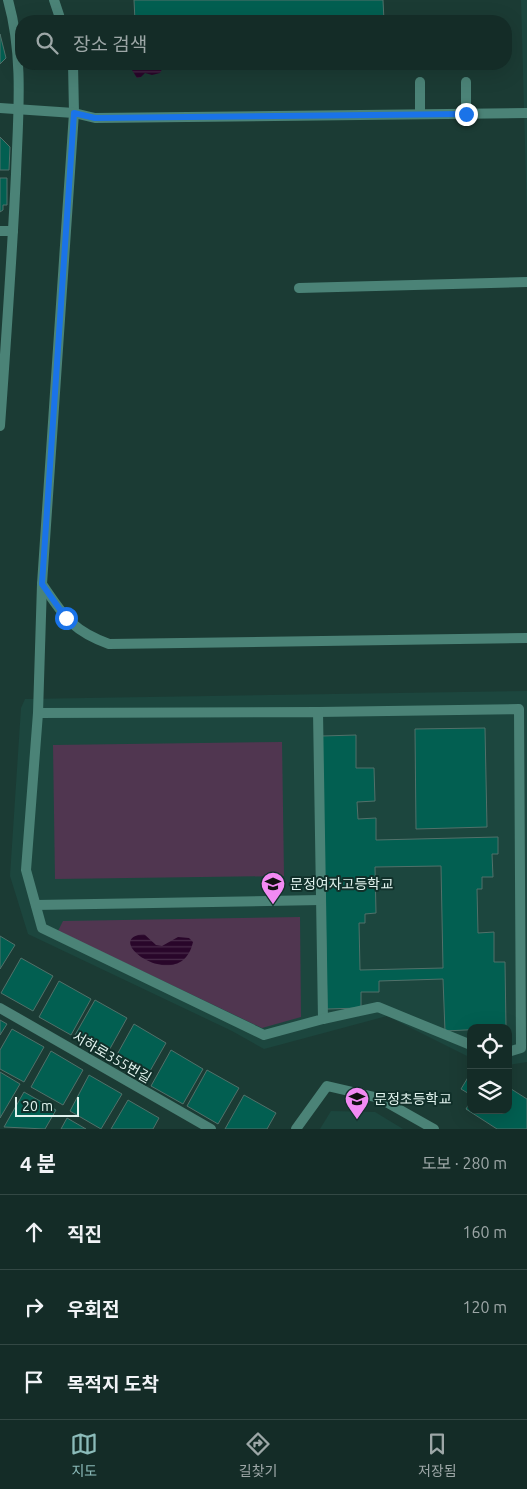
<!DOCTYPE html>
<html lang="ko">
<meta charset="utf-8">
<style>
:root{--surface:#142c27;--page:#213833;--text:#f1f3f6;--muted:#9da7a7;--line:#334844;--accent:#8bbbb9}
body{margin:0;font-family:Ubuntu,"Noto Sans KR",sans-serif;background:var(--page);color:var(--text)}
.controls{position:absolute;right:15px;bottom:15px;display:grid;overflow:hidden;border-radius:10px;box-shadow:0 5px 20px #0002}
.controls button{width:45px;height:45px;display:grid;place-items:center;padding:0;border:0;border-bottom:1px solid var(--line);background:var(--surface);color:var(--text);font:25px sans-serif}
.scale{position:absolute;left:15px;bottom:12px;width:64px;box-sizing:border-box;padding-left:5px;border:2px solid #e1f3ee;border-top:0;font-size:14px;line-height:18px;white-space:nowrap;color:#e1f3ee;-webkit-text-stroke:4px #11302a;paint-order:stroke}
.stop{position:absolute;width:15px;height:15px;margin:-11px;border:4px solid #1a73e8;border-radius:50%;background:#fff}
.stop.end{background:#1a73e8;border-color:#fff;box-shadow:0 1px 5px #0008}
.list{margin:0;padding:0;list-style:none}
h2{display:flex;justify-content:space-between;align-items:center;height:65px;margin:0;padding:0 20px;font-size:21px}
h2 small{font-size:16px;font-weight:400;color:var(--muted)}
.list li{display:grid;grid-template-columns:32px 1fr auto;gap:15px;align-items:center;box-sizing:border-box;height:75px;padding:0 20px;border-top:1px solid var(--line)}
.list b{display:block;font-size:19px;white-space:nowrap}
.list em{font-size:16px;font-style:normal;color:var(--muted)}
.icon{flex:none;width:28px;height:28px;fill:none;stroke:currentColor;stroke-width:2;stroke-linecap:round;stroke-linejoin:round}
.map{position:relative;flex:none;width:527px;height:1129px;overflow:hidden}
.search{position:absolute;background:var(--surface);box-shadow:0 5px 20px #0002;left:15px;right:15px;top:15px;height:55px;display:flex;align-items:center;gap:12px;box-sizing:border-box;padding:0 18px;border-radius:20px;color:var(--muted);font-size:19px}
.sheet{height:290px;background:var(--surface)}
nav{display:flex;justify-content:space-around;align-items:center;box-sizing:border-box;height:70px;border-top:1px solid var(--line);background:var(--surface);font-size:14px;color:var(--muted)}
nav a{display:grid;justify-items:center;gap:2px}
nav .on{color:var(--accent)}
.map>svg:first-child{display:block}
.built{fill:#1c463e}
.green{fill:#503650}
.water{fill:url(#water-rules)}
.building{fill:#025f51;stroke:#51716a;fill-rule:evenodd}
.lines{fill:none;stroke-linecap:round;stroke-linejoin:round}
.lane{stroke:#4b8377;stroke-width:10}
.street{stroke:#4b8377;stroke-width:10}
.route{stroke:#1a73e8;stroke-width:6}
.labels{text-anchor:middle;stroke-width:4;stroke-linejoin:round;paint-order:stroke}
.poi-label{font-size:14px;fill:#e1f3ee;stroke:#11302a;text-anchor:start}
.street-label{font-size:14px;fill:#e1f3ee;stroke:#11302a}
</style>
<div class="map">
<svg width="527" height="1129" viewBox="0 0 527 1129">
<defs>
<pattern id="water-rules" width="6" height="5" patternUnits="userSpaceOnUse" patternTransform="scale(1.25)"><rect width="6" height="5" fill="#29062a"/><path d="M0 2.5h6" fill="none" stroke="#482b49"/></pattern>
</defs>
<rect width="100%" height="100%" fill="#1b3b34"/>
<g class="built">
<polygon points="521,0 527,0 527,218"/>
<polygon points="527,691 527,1062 508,1065 508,1028 471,1028 471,1058 387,1016 264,1049 232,1031 28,934 10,876 21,708 25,699"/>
<polygon points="331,1111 375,1112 403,1129 320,1129"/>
</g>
<g class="green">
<polygon points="282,742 284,876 55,879 53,745"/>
<polygon points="300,917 301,1017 262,1028 58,931 63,921"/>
</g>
<g class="water">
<polygon points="140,64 148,64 154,68 159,64 165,64 160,73 152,75 145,73 141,77 137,78 132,70 134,66"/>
<path d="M144,934L156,945L162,946L178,937L189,938L193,942C181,997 98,938 144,934Z"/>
</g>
<g class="building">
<polygon points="134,0 383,0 384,21 135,21"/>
<polygon points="0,34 6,58 0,64"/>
<polygon points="0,137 10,147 9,170 0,170"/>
<polygon points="0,178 7,178 7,205 3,205 3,210 0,212"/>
<polygon points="485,728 487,827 416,829 415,729"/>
<path d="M356,735V768H374L375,801L357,802L358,819L376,818V840L498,837V854H492L493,877H482V889H477L478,933L494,932V962H505L506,1028L445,1031L443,979L379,981V992H361V1008L327,1009L322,736ZM441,866L443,968L360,970L359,923H365V914L376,913L375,867Z"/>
<polygon points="0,936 15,945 0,969"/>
<polygon points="21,958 53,976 33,1011 1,993"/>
<polygon points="59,981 91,999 71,1035 39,1017"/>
<polygon points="95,1000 127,1018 107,1054 75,1035"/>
<polygon points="0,1020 7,1024 0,1035"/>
<polygon points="134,1024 166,1043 146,1078 114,1060"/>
<polygon points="12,1029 44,1047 24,1082 0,1069 0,1050"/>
<polygon points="171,1050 203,1069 183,1104 151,1086"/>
<polygon points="51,1051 83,1070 63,1105 31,1087"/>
<polygon points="207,1070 239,1088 218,1124 187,1106"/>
<polygon points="0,1072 20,1084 0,1118"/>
<polygon points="470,1074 471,1075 471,1095 461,1089"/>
<polygon points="89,1075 122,1094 101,1129 70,1111"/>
<polygon points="508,1087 527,1099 527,1129 497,1129 466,1109 471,1101 471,1110 508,1110"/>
<polygon points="24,1092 56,1110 45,1129 4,1127"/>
<polygon points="244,1095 276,1113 267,1129 225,1129"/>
<polygon points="128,1100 159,1118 153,1129 111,1129"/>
<polygon points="67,1118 86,1129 61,1129"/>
</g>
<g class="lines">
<g class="lane">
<polyline points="54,0 61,21"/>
<polyline points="73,64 74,113 95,118 527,113"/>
<polyline points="466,82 466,114"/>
<polyline points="420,114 420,82"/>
<polyline points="299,288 527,282"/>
<polyline points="318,712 519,709 521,1048 508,1052"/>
<polyline points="38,713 318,712 323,1019 264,1035 42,928 26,870 38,713 42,584"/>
<polyline points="36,905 321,900"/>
<polyline points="323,1019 378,1007 471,1045"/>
</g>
<g class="street">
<path d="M0,108L74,113L42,584C64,616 71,630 109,644L527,638"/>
<polyline points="0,231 13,231"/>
<path d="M0,426C6,342 12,258 16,174C18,116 24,57 8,0"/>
<polyline points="0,1008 211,1129"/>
<polyline points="296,1129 327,1086 379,1098 434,1129"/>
</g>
</g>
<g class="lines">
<polyline class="route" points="66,618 42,584 74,113 95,118 466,114"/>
</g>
<defs>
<symbol id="school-pin" viewBox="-11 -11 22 30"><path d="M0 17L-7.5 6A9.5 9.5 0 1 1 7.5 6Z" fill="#f28af3" stroke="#11302a"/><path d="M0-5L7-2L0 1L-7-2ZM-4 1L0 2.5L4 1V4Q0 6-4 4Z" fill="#111"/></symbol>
</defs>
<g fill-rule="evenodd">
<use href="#school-pin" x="259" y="870" width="28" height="38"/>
<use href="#school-pin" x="343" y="1085" width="28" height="38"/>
</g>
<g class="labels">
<g class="poi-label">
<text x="290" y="889">문정여자고등학교</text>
<text x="374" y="1104">문정초등학교</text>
</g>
<g class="street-label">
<text transform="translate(112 1057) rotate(30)" y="5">서하로355번길</text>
</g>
</g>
</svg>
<div class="controls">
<button><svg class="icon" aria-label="locate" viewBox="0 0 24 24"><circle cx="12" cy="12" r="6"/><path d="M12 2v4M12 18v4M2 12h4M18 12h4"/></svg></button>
<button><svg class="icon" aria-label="layers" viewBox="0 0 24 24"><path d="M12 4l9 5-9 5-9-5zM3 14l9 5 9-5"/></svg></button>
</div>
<div class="scale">20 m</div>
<div class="stop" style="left:66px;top:618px"></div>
<div class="stop end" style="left:466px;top:114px"></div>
<div class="search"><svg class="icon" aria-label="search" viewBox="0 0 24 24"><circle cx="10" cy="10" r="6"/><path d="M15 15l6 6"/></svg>장소 검색</div>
</div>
<section class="sheet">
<h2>4 분<small>도보 · 280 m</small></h2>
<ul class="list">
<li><svg class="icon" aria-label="ahead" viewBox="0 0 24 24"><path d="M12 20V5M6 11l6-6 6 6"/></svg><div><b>직진</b></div><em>160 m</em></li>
<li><svg class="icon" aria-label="right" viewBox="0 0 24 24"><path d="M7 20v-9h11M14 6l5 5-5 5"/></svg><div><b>우회전</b></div><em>120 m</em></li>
<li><svg class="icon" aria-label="arrive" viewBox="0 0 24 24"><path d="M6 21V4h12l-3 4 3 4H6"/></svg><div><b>목적지 도착</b></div></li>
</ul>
</section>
<nav>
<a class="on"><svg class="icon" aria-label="map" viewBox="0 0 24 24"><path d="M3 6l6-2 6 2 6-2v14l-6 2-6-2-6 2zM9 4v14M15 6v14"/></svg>지도</a>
<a><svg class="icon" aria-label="directions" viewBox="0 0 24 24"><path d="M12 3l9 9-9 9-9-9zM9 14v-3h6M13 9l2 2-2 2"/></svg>길찾기</a>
<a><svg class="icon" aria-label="saved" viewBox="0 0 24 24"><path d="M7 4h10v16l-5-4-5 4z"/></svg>저장됨</a>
</nav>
